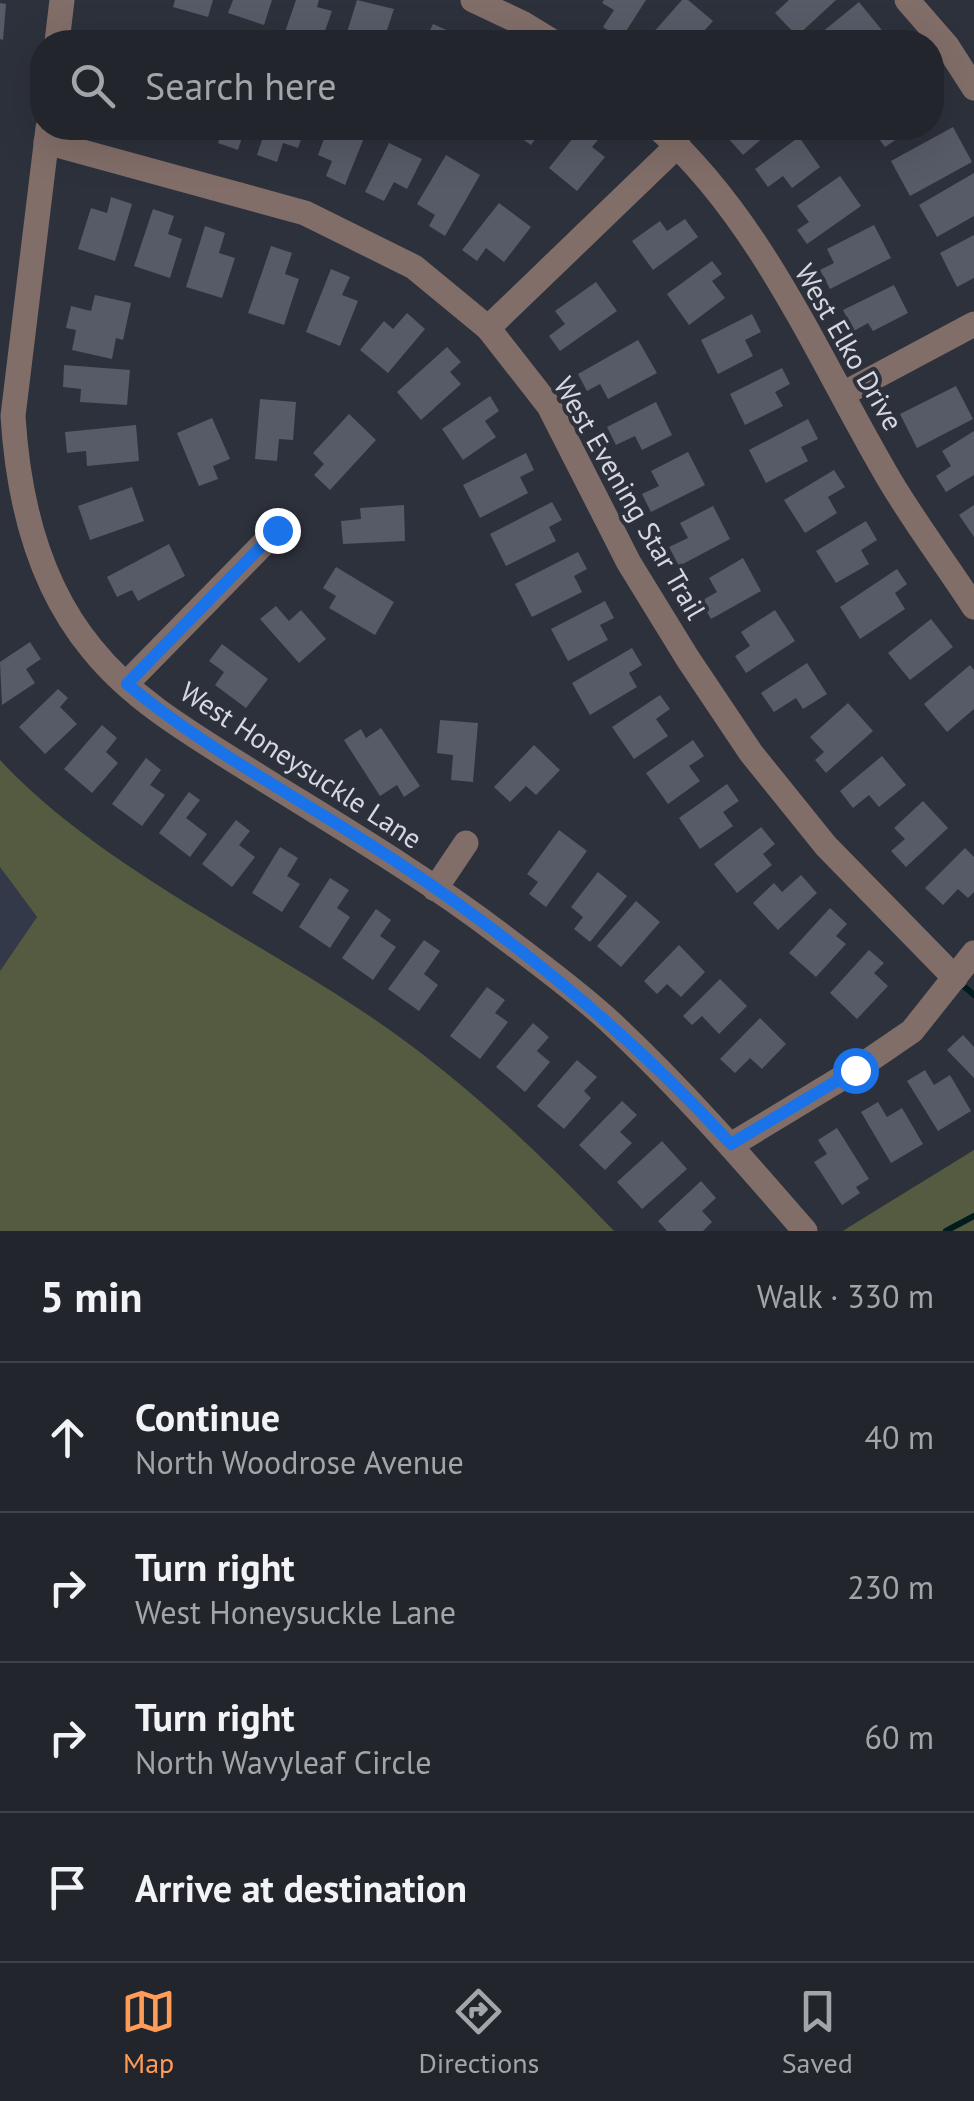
<!DOCTYPE html>
<meta charset="utf-8">
<style>
:root{--surface:#22252c;--page:#2a2d34;--text:#f1f3f6;--muted:#a2a5a9;--line:#3f4248;--accent:#fe9c58}
body{margin:0;font-family:"PT Sans",sans-serif;background:var(--page);color:var(--text)}
.stop{position:absolute;width:30px;height:30px;margin:-22px;border:8px solid #1a73e8;border-radius:50%;background:#fff}
.stop.end{background:#1a73e8;border-color:#fff;box-shadow:0 2px 10px #0008}
.list{margin:0;padding:0;list-style:none}
h2{display:flex;justify-content:space-between;align-items:center;height:130px;margin:0;padding:0 40px;font-size:42px}
h2 small{font-size:32px;font-weight:400;color:var(--muted)}
.list li{display:grid;grid-template-columns:65px 1fr auto;gap:30px;align-items:center;box-sizing:border-box;height:150px;padding:0 40px;border-top:2px solid var(--line)}
.list b{display:block;font-size:38px;white-space:nowrap}
.list p{margin:0;font-size:32px;white-space:nowrap;color:var(--muted)}
.list em{font-size:32px;font-style:normal;color:var(--muted)}
.icon{flex:none;width:55px;height:55px;fill:none;stroke:currentColor;stroke-width:2;stroke-linecap:round;stroke-linejoin:round}
.map{position:relative;flex:none;width:974px;height:1231px;overflow:hidden}
.search{position:absolute;background:var(--surface);box-shadow:0 10px 40px #0002;left:30px;right:30px;top:30px;height:110px;display:flex;align-items:center;gap:25px;box-sizing:border-box;padding:0 35px;border-radius:40px;color:var(--muted);font-size:38px}
.sheet{height:730px;background:var(--surface)}
nav{display:flex;justify-content:space-around;align-items:center;box-sizing:border-box;height:140px;border-top:2px solid var(--line);background:var(--surface);font-size:28px;color:var(--muted)}
nav a{display:grid;justify-items:center;gap:5px}
nav .on{color:var(--accent)}
.map>svg:first-child{display:block}
.built{fill:#333949}
.green{fill:#545b40}
.lines{fill:none;stroke-linecap:round;stroke-linejoin:round}
.stream{stroke:#001c1d;stroke-width:6}
.building{fill:#575b67}
.minor{stroke:#826e69;stroke-width:25}
.route{stroke:#1a73e8;stroke-width:12}
.labels{text-anchor:middle;stroke-width:8;stroke-linejoin:round;paint-order:stroke}
.street-label{font-size:28px;fill:#d6d8df;stroke:#2d313b}
</style>
<div class="map">
<svg width="974" height="1231" viewBox="0 0 974 1231">
<rect width="100%" height="100%" fill="#2d313b"/>
<polygon class="built" points="0,867 37,917 0,971"/>
<g class="green">
<path d="M0,760C96,863 245,933 362,1011C456,1073 537,1150 614,1231H0V971L37,917L0,867Z"/>
<polygon points="974,1150 974,1231 843,1231 849,1227"/>
</g>
<g class="lines">
<g class="stream">
<polyline points="959,982 974,995"/>
<polyline points="946,1231 974,1216"/>
</g>
</g>
<g class="building">
<polygon points="175,0 213,0 208,17 173,7"/>
<polygon points="233,0 272,0 264,25 228,13"/>
<polygon points="296,0 319,0 317,7 332,11 321,42 305,42 284,35"/>
<polygon points="357,0 394,9 383,42 344,42"/>
<polygon points="604,0 646,0 621,39 603,27 614,10 602,3"/>
<polygon points="682,0 688,0 713,21 694,42 645,42"/>
<polygon points="789,0 836,0 797,36 775,13"/>
<polygon points="859,2 885,34 874,42 810,42"/>
<polygon points="0,3 6,4 3,40 0,39"/>
<polygon points="433,24 453,33 449,42 408,42 413,33 426,39"/>
<polygon points="953,127 972,162 910,196 891,161"/>
<polygon points="223,128 245,128 238,150 218,143"/>
<polygon points="266,128 305,128 298,148 283,143 277,162 257,155"/>
<polygon points="328,128 368,128 345,185 326,176 332,161 318,155"/>
<polygon points="507,128 543,128 531,145"/>
<polygon points="581,128 595,128 603,134 592,147 605,157 577,191 549,168"/>
<polygon points="740,128 774,128 743,155 728,138"/>
<polygon points="871,128 913,128 885,147"/>
<polygon points="799,137 820,167 792,188 783,176 768,187 755,169"/>
<polygon points="389,143 422,159 407,189 394,182 384,201 365,192"/>
<polygon points="446,155 480,175 445,236 429,226 435,215 417,204"/>
<polygon points="974,173 974,216 937,237 919,205"/>
<polygon points="840,176 861,206 807,244 797,230 809,222 797,206"/>
<polygon points="111,197 132,204 115,261 78,249 91,208 107,213"/>
<polygon points="499,203 531,227 504,262 486,248 477,261 462,250"/>
<polygon points="153,209 174,216 168,234 182,239 170,278 134,266"/>
<polygon points="685,219 698,237 653,270 632,241 660,221 667,231"/>
<polygon points="874,225 891,258 830,289 820,270 834,263 827,249"/>
<polygon points="205,226 225,233 219,253 235,258 222,298 186,287"/>
<polygon points="974,235 974,278 957,287 940,253"/>
<polygon points="271,246 292,253 285,274 299,279 284,325 248,313"/>
<polygon points="712,261 722,274 712,281 725,298 689,325 667,294"/>
<polygon points="331,269 350,277 342,295 358,301 340,346 306,332"/>
<polygon points="596,282 617,311 560,351 549,336 565,324 555,311"/>
<polygon points="894,285 908,313 873,331 868,323 854,331 843,310"/>
<polygon points="95,295 131,303 123,340 116,338 112,359 72,350 76,330 66,328 71,306 91,311"/>
<polygon points="407,313 425,329 388,373 360,350 384,321 393,329"/>
<polygon points="752,314 761,332 745,340 753,356 718,374 701,340"/>
<polygon points="638,340 657,373 608,399 600,384 587,391 578,374"/>
<polygon points="447,347 461,362 450,372 461,384 421,420 397,392"/>
<polygon points="64,365 130,370 127,405 80,402 81,389 63,387"/>
<polygon points="782,368 790,384 775,392 783,406 745,425 730,394"/>
<polygon points="956,386 973,419 917,448 900,414"/>
<polygon points="490,396 499,411 485,421 496,437 463,460 442,429"/>
<polygon points="260,399 296,402 293,440 279,439 277,461 255,459"/>
<polygon points="656,402 672,435 642,450 635,436 616,445 607,427"/>
<polygon points="349,414 376,440 330,490 314,475 324,464 313,453"/>
<polygon points="212,418 230,459 213,466 218,479 199,486 177,433"/>
<polygon points="808,419 818,439 801,447 808,461 766,483 749,450"/>
<polygon points="136,425 139,461 87,466 86,451 67,453 65,432"/>
<polygon points="974,431 974,475 946,492 936,476 951,466 942,451"/>
<polygon points="688,452 705,485 651,512 642,494 659,486 651,471"/>
<polygon points="526,453 534,470 520,477 528,493 480,518 463,485"/>
<polygon points="834,470 845,487 828,497 837,513 805,533 784,500"/>
<polygon points="132,487 144,521 90,540 78,506"/>
<polygon points="552,502 562,520 549,527 556,541 506,566 490,534"/>
<polygon points="404,505 405,541 343,544 341,521 361,519 360,508"/>
<polygon points="974,505 974,537 959,515"/>
<polygon points="713,506 730,539 679,566 669,547 688,538 680,523"/>
<polygon points="866,521 877,540 861,550 869,564 836,583 816,551"/>
<polygon points="169,544 185,576 138,601 132,590 117,597 107,577"/>
<polygon points="578,552 587,569 574,576 582,592 532,617 515,584"/>
<polygon points="743,558 761,591 711,619 701,601 717,592 709,578"/>
<polygon points="336,567 394,602 375,635 329,608 336,596 323,588"/>
<polygon points="897,569 907,584 895,593 905,609 860,639 840,607"/>
<polygon points="605,601 614,618 600,625 608,640 568,661 551,629"/>
<polygon points="276,606 289,621 301,610 326,639 299,663 260,619"/>
<polygon points="775,610 795,641 746,673 735,656 750,646 741,632"/>
<polygon points="931,619 953,647 910,680 888,653"/>
<polygon points="30,642 41,659 26,669 35,683 2,705 0,662"/>
<polygon points="222,644 268,679 246,708 215,685 224,672 209,661"/>
<polygon points="632,648 642,665 629,673 637,687 590,715 572,683"/>
<polygon points="807,663 827,694 803,709 796,698 774,712 761,693"/>
<polygon points="970,665 974,670 974,709 947,732 924,704"/>
<polygon points="58,689 68,698 60,707 77,724 45,754 19,727"/>
<polygon points="660,695 670,709 656,719 668,736 634,759 612,727"/>
<polygon points="848,703 873,731 826,773 815,760 824,752 810,737"/>
<polygon points="440,720 478,723 473,782 451,780 453,755 437,753"/>
<polygon points="102,725 117,738 106,752 118,763 92,793 64,769"/>
<polygon points="381,728 420,786 404,797 397,785 380,796 344,740 361,729 366,738"/>
<polygon points="693,740 704,756 689,766 700,781 668,804 646,773"/>
<polygon points="534,745 560,770 536,795 526,786 510,802 494,787"/>
<polygon points="882,756 906,785 879,807 869,795 853,808 840,791"/>
<polygon points="146,758 161,770 150,785 165,795 142,826 112,804"/>
<polygon points="727,784 739,801 723,812 733,826 700,849 679,818"/>
<polygon points="189,792 200,800 186,818 207,834 190,857 159,833"/>
<polygon points="923,801 948,828 906,867 891,851 905,839 894,828"/>
<polygon points="236,820 250,831 239,845 255,857 232,887 202,864"/>
<polygon points="761,827 775,844 763,854 772,865 737,893 714,864"/>
<polygon points="559,830 587,851 546,907 529,894 538,882 527,874"/>
<polygon points="280,847 298,858 287,876 300,884 282,912 252,893"/>
<polygon points="965,848 974,857 974,892 968,898 958,889 943,905 925,888"/>
<polygon points="598,872 627,896 590,942 574,929 583,917 571,907"/>
<polygon points="801,875 817,893 778,930 753,903 774,883 782,892"/>
<polygon points="330,878 349,890 337,908 350,917 330,948 299,927"/>
<polygon points="636,901 660,922 621,967 597,946"/>
<polygon points="830,908 847,924 836,936 846,944 816,977 789,953"/>
<polygon points="376,909 391,920 380,936 396,947 373,980 342,958"/>
<polygon points="424,940 440,951 424,974 438,985 419,1011 388,989"/>
<polygon points="679,945 705,972 681,997 667,984 657,994 644,981"/>
<polygon points="869,950 884,963 874,973 888,986 857,1019 830,993"/>
<polygon points="720,979 747,1006 719,1034 702,1016 692,1025 683,1016"/>
<polygon points="487,987 505,1000 495,1013 508,1022 480,1059 450,1036"/>
<polygon points="760,1018 786,1044 762,1069 750,1058 735,1073 720,1059"/>
<polygon points="533,1023 549,1037 537,1051 550,1062 525,1092 496,1067"/>
<polygon points="963,1035 974,1047 974,1078 947,1050"/>
<polygon points="577,1060 597,1077 584,1091 591,1098 564,1129 537,1106"/>
<polygon points="925,1070 934,1085 950,1075 971,1111 938,1131 907,1081"/>
<polygon points="622,1101 637,1115 620,1132 632,1143 605,1170 579,1145"/>
<polygon points="878,1102 887,1117 902,1108 923,1144 891,1163 861,1112"/>
<polygon points="837,1128 869,1179 856,1187 860,1193 842,1205 814,1162 827,1154 818,1140"/>
<polygon points="662,1141 687,1169 642,1209 617,1182"/>
<polygon points="701,1181 716,1198 702,1211 712,1222 703,1231 667,1231 658,1221"/>
</g>
<g class="lines">
<g class="minor">
<polyline points="473,0 522,23 553,42"/>
<polyline points="907,0 947,46 974,88"/>
<polyline points="57,42 62,0"/>
<path d="M48,128L13,416C18,498 38,584 92,649C136,704 202,740 260,777C342,828 425,877 501,935C537,962 575,990 608,1020C679,1086 742,1158 805,1231"/>
<path d="M658,128C763,222 819,360 889,479C915,523 946,564 974,607"/>
<polyline points="46,142 305,213 414,267 488,328 549,406 629,563 688,659 751,753 826,846 955,978"/>
<polyline points="488,328 678,145"/>
<polyline points="843,394 974,324"/>
<polyline points="127,683 277,530"/>
<polyline points="435,889 466,843"/>
<polyline points="731,1145 855,1070 912,1031 974,953"/>
</g>
</g>
<g class="lines">
<path class="route" d="M277,530L127,684C211,754 309,803 400,864C522,945 633,1037 731,1144L855,1070"/>
</g>
<g class="labels">
<g class="street-label">
<text transform="translate(849 347) rotate(60)" y="10">West Elko Drive</text>
<text transform="translate(630 498) rotate(60)" y="10">West Evening Star Trail</text>
<text transform="translate(301 765) rotate(33)" y="10">West Honeysuckle Lane</text>
</g>
</g>
</svg>
<div class="stop" style="left:855px;top:1070px"></div>
<div class="stop end" style="left:277px;top:530px"></div>
<div class="search"><svg class="icon" aria-label="search" viewBox="0 0 24 24"><circle cx="10" cy="10" r="6"/><path d="M15 15l6 6"/></svg>Search here</div>
</div>
<section class="sheet">
<h2>5 min<small>Walk · 330 m</small></h2>
<ul class="list">
<li><svg class="icon" aria-label="ahead" viewBox="0 0 24 24"><path d="M12 20V5M6 11l6-6 6 6"/></svg><div><b>Continue</b><p>North Woodrose Avenue</p></div><em>40 m</em></li>
<li><svg class="icon" aria-label="right" viewBox="0 0 24 24"><path d="M7 20v-9h11M14 6l5 5-5 5"/></svg><div><b>Turn right</b><p>West Honeysuckle Lane</p></div><em>230 m</em></li>
<li><svg class="icon" aria-label="right" viewBox="0 0 24 24"><path d="M7 20v-9h11M14 6l5 5-5 5"/></svg><div><b>Turn right</b><p>North Wavyleaf Circle</p></div><em>60 m</em></li>
<li><svg class="icon" aria-label="arrive" viewBox="0 0 24 24"><path d="M6 21V4h12l-3 4 3 4H6"/></svg><div><b>Arrive at destination</b></div></li>
</ul>
</section>
<nav>
<a class="on"><svg class="icon" aria-label="map" viewBox="0 0 24 24"><path d="M3 6l6-2 6 2 6-2v14l-6 2-6-2-6 2zM9 4v14M15 6v14"/></svg>Map</a>
<a><svg class="icon" aria-label="directions" viewBox="0 0 24 24"><path d="M12 3l9 9-9 9-9-9zM9 14v-3h6M13 9l2 2-2 2"/></svg>Directions</a>
<a><svg class="icon" aria-label="saved" viewBox="0 0 24 24"><path d="M7 4h10v16l-5-4-5 4z"/></svg>Saved</a>
</nav>
